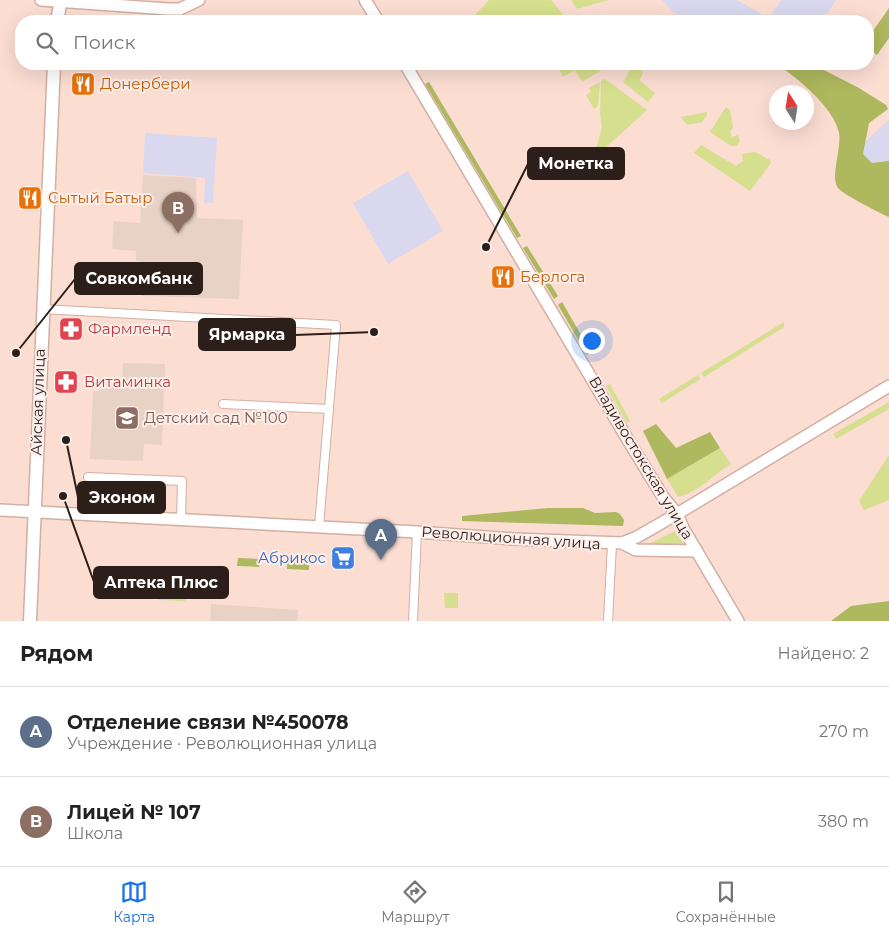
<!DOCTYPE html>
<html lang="ru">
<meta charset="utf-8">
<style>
:root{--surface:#fff;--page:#f2f2f2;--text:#222;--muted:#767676;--line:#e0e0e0;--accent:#1a73e8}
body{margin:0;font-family:Montserrat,sans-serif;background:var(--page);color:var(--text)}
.compass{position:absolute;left:769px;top:85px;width:45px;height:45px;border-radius:50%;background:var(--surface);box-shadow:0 5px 20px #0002;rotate:348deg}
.you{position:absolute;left:591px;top:340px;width:18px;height:18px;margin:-12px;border:4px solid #fff;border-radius:50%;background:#1a73e8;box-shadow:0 0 0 8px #1a73e833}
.badge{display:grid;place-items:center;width:32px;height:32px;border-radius:50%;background:var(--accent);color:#fff;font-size:16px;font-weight:700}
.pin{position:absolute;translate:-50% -41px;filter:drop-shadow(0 1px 2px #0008)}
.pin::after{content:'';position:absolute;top:26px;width:18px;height:15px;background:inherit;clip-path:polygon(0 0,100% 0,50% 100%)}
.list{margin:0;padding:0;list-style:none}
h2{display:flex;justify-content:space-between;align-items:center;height:65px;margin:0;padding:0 20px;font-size:21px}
h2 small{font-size:16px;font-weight:400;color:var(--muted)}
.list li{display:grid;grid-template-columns:32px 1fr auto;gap:15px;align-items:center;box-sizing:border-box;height:90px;padding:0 20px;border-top:1px solid var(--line)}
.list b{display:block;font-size:19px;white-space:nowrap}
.list p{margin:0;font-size:16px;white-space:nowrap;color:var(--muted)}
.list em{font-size:16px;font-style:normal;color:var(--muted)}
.icon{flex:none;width:28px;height:28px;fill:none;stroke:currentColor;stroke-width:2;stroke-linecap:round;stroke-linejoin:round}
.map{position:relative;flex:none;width:889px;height:621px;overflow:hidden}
.search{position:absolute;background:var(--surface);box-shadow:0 5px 20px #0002;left:15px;right:15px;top:15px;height:55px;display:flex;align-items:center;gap:12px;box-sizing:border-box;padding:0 18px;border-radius:20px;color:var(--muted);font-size:19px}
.sheet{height:245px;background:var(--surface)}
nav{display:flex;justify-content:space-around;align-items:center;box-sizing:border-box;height:70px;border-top:1px solid var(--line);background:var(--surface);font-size:14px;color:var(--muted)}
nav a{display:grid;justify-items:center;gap:2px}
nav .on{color:var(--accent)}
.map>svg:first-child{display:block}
.industrial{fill:#dad8ee}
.education{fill:#e8d2c6}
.green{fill:#d5df8d}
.forest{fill:#aeb85e}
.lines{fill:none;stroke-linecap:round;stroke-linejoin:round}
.street-casing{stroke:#d3afa3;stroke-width:10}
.secondary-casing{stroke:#d3afa3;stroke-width:14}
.primary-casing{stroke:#d3afa3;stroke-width:15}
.street{stroke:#fff;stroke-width:8}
.secondary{stroke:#fff;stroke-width:11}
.primary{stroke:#fff;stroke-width:12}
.labels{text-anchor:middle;stroke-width:4;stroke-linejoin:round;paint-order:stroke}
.food-label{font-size:15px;fill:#c56008;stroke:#fdeee9;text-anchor:start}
.health-label{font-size:15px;fill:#be3a42;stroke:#fdeee9;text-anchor:start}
.street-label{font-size:15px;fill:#2c1f1a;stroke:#fdeee9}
.education-label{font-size:15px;fill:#785e54;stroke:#fdeee9;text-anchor:start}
.shop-label{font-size:15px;fill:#366cbe;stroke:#fdeee9;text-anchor:end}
.leader{fill:none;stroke:#2c1f1a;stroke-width:2}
.callout-dot{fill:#2c1f1a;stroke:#fdeee9;stroke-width:2}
.callout{fill:#2c1f1a;stroke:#2c1f1a;stroke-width:2}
.callout-label{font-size:16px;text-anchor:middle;font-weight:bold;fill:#fff}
</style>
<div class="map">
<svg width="889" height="621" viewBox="0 0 889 621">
<rect width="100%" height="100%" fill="#fbddd2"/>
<g class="industrial">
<polygon points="662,0 737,0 765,16 749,21 681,21"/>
<polygon points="781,0 836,0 822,21 773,21 769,18"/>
<polygon points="889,119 889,190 848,159"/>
<polygon points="145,133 217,138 213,203 204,203 205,178 143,173"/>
<polygon points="408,171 443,231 388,264 353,203"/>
</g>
<g class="education">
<polygon points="143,175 196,178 197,218 243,220 239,299 142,296 144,262 136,261 136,251 112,249 114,221 140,223"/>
<polygon points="123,363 165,364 162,445 144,444 143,461 90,459 93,391 100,391 101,381 122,381"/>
<polygon points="211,604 298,610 297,621 210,621"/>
</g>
<g class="green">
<polygon points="489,0 551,0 566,18 562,21 481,21 476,14"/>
<polygon points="571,0 609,0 577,9"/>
<polygon points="568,64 595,64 600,71 582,82 575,70 563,77 559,69"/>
<polygon points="641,69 643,74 639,80 655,93 648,102 623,82 630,70"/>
<polygon points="605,79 647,110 593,159 602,128 600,113 601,81"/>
<polygon points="600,82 598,106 594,109 586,95 591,92 589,88"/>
<polygon points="726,107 730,110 733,128 730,131 732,137 738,135 740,141 736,146 731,146 710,132"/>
<polygon points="707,112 707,115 702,122 687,125 681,117"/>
<polygon points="701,145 736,166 743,161 742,154 755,152 770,160 771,163 750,191 694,153"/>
<polygon points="784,322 784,327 704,377 701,373"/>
<polygon points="698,375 700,379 662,403 659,399"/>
<polygon points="610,384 630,421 627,423 606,386"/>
<polygon points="889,402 889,409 836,439 833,434"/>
<path d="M720,448L731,464C713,475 699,492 678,497L667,479Z"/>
<polygon points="889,455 889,500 864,510 859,501"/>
<polygon points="675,531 687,550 643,547"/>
<polygon points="160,585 186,587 185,601 159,600"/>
<polygon points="444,593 458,593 458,608 445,608"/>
</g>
<g class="forest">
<polygon points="889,8 889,38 877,55 868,48 868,38"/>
<path d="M776,64H812L859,88L886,105L888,109L869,123L863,154L872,163L889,161V217C878,212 846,196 839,189C829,179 842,148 839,133C835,109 796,76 776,64Z"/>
<polygon points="429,82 521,236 517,238 425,84"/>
<polygon points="527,246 558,296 554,299 523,248"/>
<polygon points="562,302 591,352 587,355 558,305"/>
<polygon points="656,424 676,448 710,432 720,448 667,479 643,431"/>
<polygon points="548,508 583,508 595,513 616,512 620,514 624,520 623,526 462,521 462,516"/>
<polygon points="238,558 260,559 259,567 237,566"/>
<polygon points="287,561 309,561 309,570 287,569"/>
<polygon points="889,601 889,621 831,621 851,606"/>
</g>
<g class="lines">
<defs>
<g id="street">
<polyline points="42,309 336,325 319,526"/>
<polyline points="223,404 329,409"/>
<polyline points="88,477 182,481 181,519"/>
<polyline points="413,621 417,532"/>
<polyline points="608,621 612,544"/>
</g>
<g id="secondary">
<polyline points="41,0 168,9 180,9 199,0"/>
<polyline points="365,0 378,21"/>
<polyline points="405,64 628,440 663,497 677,514 683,528 738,621"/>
<polyline points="0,510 417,532 513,539 622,543 637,537 677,514 889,386"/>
<polyline points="622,543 636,550 697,551"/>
</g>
<g id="primary">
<polyline points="57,21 61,0"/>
<polyline points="30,621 54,64"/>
</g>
</defs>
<use href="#street" class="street-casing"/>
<use href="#secondary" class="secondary-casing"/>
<use href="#primary" class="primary-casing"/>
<use href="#street" class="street"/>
<use href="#secondary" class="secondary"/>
<use href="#primary" class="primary"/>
</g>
<defs>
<symbol id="restaurant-square" viewBox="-11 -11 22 22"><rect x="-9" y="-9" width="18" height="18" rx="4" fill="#e8710a" stroke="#fdeee9"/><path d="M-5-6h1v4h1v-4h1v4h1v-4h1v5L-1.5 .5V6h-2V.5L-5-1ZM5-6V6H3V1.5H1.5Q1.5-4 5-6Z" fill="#fff"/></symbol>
<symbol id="pharmacy-square" viewBox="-11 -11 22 22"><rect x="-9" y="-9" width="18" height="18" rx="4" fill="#e0444e" stroke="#fdeee9"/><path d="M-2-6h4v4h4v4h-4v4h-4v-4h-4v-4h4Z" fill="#fff"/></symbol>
<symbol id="school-square" viewBox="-11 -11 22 22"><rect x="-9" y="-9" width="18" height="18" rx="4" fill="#8d6e63" stroke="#fdeee9"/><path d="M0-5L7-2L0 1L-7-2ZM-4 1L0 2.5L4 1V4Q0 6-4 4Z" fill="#fff"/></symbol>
<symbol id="supermarket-square" viewBox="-11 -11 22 22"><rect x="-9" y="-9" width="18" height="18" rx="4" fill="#3f7fe0" stroke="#fdeee9"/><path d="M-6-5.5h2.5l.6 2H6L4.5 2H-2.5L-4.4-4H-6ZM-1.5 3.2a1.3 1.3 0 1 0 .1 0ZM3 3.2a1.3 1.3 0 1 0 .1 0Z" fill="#fff"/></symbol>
</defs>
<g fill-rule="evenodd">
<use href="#restaurant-square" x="69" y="70" width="28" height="28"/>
<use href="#restaurant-square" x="16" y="184" width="28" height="28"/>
<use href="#restaurant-square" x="489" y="263" width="28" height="28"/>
<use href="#pharmacy-square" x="57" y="315" width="28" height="28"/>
<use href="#pharmacy-square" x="52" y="368" width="28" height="28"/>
<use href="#school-square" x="113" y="404" width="28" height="28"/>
<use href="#supermarket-square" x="329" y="544" width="28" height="28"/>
</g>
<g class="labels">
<g class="food-label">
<text x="100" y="89">Донербери</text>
<text x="48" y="203">Сытый Батыр</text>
<text x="520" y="282">Берлога</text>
</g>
<g class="health-label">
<text x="88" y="334">Фармленд</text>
<text x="84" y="387">Витаминка</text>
</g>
<g class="street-label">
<text transform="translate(38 402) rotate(-88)" y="5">Айская улица</text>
<text transform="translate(641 458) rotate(59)" y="5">Владивостокская улица</text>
<text transform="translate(511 538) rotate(4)" y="5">Революционная улица</text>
</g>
<g class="education-label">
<text x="144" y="423">Детский сад №100</text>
</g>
<g class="shop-label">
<text x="326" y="563">Абрикос</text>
</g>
</g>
<path class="leader" d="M486 247L528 164M16 353L75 279M374 332L295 335M66 440L78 497M63 496L94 582"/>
<g class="callout-dot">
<circle cx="486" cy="247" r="5"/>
<circle cx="16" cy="353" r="5"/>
<circle cx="374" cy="332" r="5"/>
<circle cx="66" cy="440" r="5"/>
<circle cx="63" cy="496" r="5"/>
</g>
<g class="callout">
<rect x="528" y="148" width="96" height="31" rx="5"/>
<rect x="75" y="263" width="127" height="31" rx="5"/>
<rect x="199" y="319" width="96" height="31" rx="5"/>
<rect x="78" y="482" width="87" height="31" rx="5"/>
<rect x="94" y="567" width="134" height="31" rx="5"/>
</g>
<g class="callout-label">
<text x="576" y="169">Монетка</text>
<text x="139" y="284">Совкомбанк</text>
<text x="247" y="340">Ярмарка</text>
<text x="122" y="503">Эконом</text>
<text x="161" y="588">Аптека Плюс</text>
</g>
</svg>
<svg class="compass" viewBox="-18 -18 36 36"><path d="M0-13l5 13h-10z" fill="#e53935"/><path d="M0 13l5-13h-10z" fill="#767676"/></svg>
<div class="you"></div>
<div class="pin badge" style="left:381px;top:560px;background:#5c6f8a">A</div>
<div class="pin badge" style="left:178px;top:233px;background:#8d6e63">B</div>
<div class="search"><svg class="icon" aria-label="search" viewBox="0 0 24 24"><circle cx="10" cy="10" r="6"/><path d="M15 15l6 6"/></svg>Поиск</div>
</div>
<section class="sheet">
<h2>Рядом<small>Найдено: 2</small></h2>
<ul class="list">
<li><span class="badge" style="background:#5c6f8a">A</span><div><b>Отделение связи №450078</b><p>Учреждение · Революционная улица</p></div><em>270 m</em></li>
<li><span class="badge" style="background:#8d6e63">B</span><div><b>Лицей № 107</b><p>Школа</p></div><em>380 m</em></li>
</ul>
</section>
<nav>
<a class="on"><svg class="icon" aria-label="map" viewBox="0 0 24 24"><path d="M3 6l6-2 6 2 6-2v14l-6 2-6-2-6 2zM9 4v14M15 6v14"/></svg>Карта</a>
<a><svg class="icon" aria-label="directions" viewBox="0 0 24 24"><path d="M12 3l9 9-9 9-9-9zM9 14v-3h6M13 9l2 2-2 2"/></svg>Маршрут</a>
<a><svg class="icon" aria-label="saved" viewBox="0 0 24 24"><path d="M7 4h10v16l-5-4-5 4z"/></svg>Сохранённые</a>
</nav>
